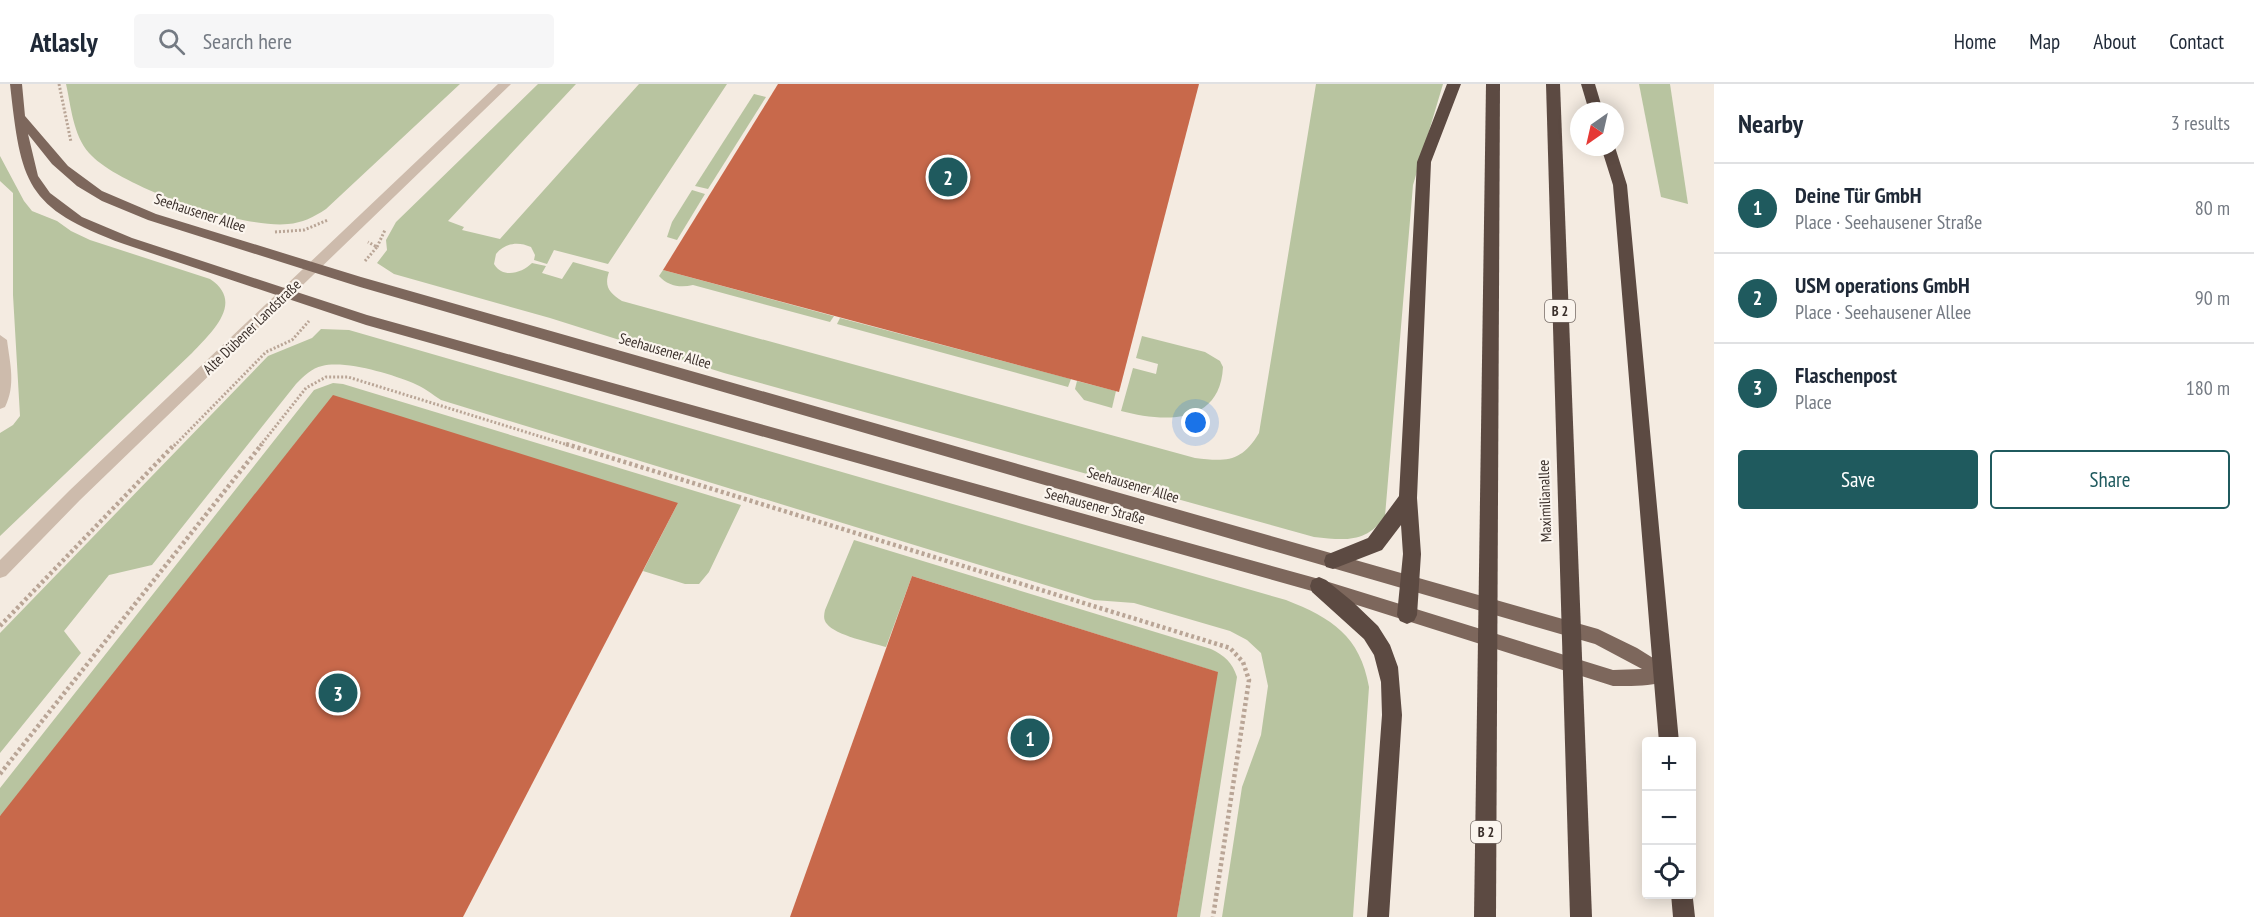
<!DOCTYPE html>
<meta charset="utf-8">
<style>
:root{--surface:#fff;--page:#f6f6f7;--text:#1f2937;--muted:#747a83;--line:#e0e1e3;--accent:#1f5a5e}
body{margin:0;font-family:"PT Sans Narrow",sans-serif;background:var(--page);color:var(--text)}
.controls{position:absolute;right:18px;bottom:18px;display:grid;overflow:hidden;border-radius:6px;box-shadow:0 3px 15px #0003}
.controls button{width:54px;height:54px;display:grid;place-items:center;padding:0;border:0;border-bottom:2px solid var(--line);background:var(--surface);color:var(--text);font:30px sans-serif}
.compass{position:absolute;left:1570px;top:18px;width:54px;height:54px;border-radius:50%;background:var(--surface);box-shadow:0 3px 15px #0003;rotate:214deg}
.you{position:absolute;left:1196px;top:339px;width:21px;height:21px;margin:-15px;border:4px solid #fff;border-radius:50%;background:#1a73e8;box-shadow:0 0 0 9px #1a73e833}
.badge{display:grid;place-items:center;width:39px;height:39px;border-radius:50%;background:var(--accent);color:#fff;font-size:20px;font-weight:700}
.pin{position:absolute;translate:-50% -50%;border:3px solid #fff;box-shadow:0 2px 6px #0006}
.list{margin:0;padding:0;list-style:none}
h2{display:flex;justify-content:space-between;align-items:center;height:78px;margin:0;padding:0 24px;font-size:26px}
h2 small{font-size:20px;font-weight:400;color:var(--muted)}
.list li{display:grid;grid-template-columns:39px 1fr auto;gap:18px;align-items:center;box-sizing:border-box;height:90px;padding:0 24px;border-top:2px solid var(--line)}
.list b{display:block;font-size:22px;white-space:nowrap}
.list p{margin:0;font-size:20px;white-space:nowrap;color:var(--muted)}
.list em{font-size:20px;font-style:normal;color:var(--muted)}
.actions{display:flex;gap:12px;padding:18px 24px}
.actions a{flex:1;padding:14px 0;border:2px solid var(--accent);border-radius:6px;text-align:center;font-size:21px;color:var(--accent)}
.actions .main{background:var(--accent);color:#fff}
.icon{flex:none;width:33px;height:33px;fill:none;stroke:currentColor;stroke-width:2;stroke-linecap:round;stroke-linejoin:round}
.map{position:relative;flex:none;width:1714px;height:833px;overflow:hidden}
header{display:flex;align-items:center;gap:36px;box-sizing:border-box;height:84px;padding:0 30px;background:var(--surface);border-bottom:2px solid var(--line)}
header strong{font-size:28px}
nav{display:flex;gap:33px;margin-inline-start:auto;font-size:21px}
.search{width:420px;height:54px;background:var(--page);display:flex;align-items:center;gap:15px;box-sizing:border-box;padding:0 21px;border-radius:6px;color:var(--muted);font-size:22px}
main{display:flex}
aside{flex:1;background:var(--surface)}
.map>svg:first-child{display:block}
.green{fill:#b8c4a0}
.building{fill:#c8694b}
.lines{fill:none;stroke-linecap:round;stroke-linejoin:round}
.path-far1{stroke:#b9a596;stroke-width:3;stroke-dasharray:2 2;stroke-linecap:butt}
.path{stroke:#b9a596;stroke-width:4.5;stroke-dasharray:3 3;stroke-linecap:butt}
.minor{fill:#cdbbac;fill-rule:evenodd}
.major{fill:#7d675c;fill-rule:evenodd}
.highway{fill:#5c4a42;fill-rule:evenodd}
.labels{text-anchor:middle;stroke-width:4.5;stroke-linejoin:round;paint-order:stroke}
.shield{fill:#fbf5ee;stroke:#756b66;stroke-width:1.5}
.shield-label{font-size:14px;font-weight:bold;fill:#3b302b}
.street-label{font-size:15px;fill:#3b302b;stroke:#fbf5ee}
</style>
<header>
<strong>Atlasly</strong>
<div class="search"><svg class="icon" aria-label="search" viewBox="0 0 24 24"><circle cx="10" cy="10" r="6"/><path d="M15 15l6 6"/></svg>Search here</div>
<nav><a>Home</a><a>Map</a><a>About</a><a>Contact</a></nav>
</header>
<main>
<div class="map">
<svg width="1714" height="833" viewBox="0 0 1714 833">
<rect width="100%" height="100%" fill="#f4ebe1"/>
<g class="green">
<path d="M66,0H460L326,125C314,133 302,139 288,140C243,145 119,103 89,69C73,51 71,22 66,0Z"/>
<path d="M538,0H576L448,137L464,143L462,146L500,155L639,0H727L608,180L554,166L547,180L534,176L535,171L531,163C518,157 505,159 496,170L494,180C503,195 522,189 532,179L546,182L542,189L562,195L573,178L609,188C604,202 609,209 622,217L1195,374C1226,378 1242,378 1259,349L1316,0H1443L1413,101L1385,432C1366,460 1344,456 1314,453L724,289L550,234L394,190L377,179L387,166L386,156L396,138Z"/>
<polygon points="1639,0 1670,0 1688,120 1661,113"/>
<polygon points="754,10 766,13 708,105 695,102"/>
<path d="M0,72L24,117L32,127L57,137L71,147L90,156L210,195C245,218 212,248 192,269L0,452V349L13,341L20,332L13,211V109L0,97Z"/>
<polygon points="692,106 705,110 677,156 667,153 672,138"/>
<path d="M663,186L833,232H834L830,238L693,201C680,204 668,202 659,192Z"/>
<polygon points="840,234 1071,295 1068,303 837,240"/>
<path d="M321,245L349,246L1286,516C1332,534 1360,552 1369,603L1353,833H1222L1242,703L1261,651L1268,602L1261,569L1247,556L1230,547L1134,519L1094,516L441,316C432,310 423,303 413,299C391,290 345,276 322,282C312,284 304,292 296,300L152,481L109,491L64,547L81,569L0,669V549L268,272L312,254Z"/>
<path d="M1142,252L1205,268L1220,277L1223,283C1220,342 1163,338 1121,327L1133,284L1156,290L1158,280L1136,274Z"/>
<polygon points="1077,297 1116,307 1112,324 1084,316 1075,305"/>
<polygon points="333,299 343,300 741,421 709,488 699,500 685,500 643,487 678,419 0,732 0,704 314,306"/>
<path d="M854,456L1211,565C1225,572 1232,578 1237,593L1200,833H1177L1217,588L912,492L886,563C872,559 835,551 827,540C823,536 824,531 825,526Z"/>
</g>
<g class="building">
<polygon points="778,0 1199,0 1119,308 663,186"/>
<polygon points="333,311 678,419 463,833 0,833 0,732"/>
<polygon points="912,492 1218,588 1177,833 790,833"/>
</g>
<g class="lines">
<g class="path-far1">
<polyline points="59,0 71,58"/>
<polyline points="275,148 304,146 328,136"/>
<polyline points="377,163 385,146"/>
<polyline points="365,177 377,163 368,158"/>
<polyline points="174,362 266,268 292,256 309,237"/>
<polyline points="260,362 306,304 326,293 348,293 571,362"/>
</g>
<g class="path">
<polyline points="566,360 1230,564 1243,578 1249,596 1213,833"/>
<polyline points="0,542 175,360"/>
<polyline points="0,690 262,360"/>
</g>
<g class="minor">
<polygon points="498,0 511,0 80,416 6,492 0,494 0,476 70,406"/>
<path d="M0,251L7,256C10,280 16,301 5,323L0,325Z"/>
</g>
<path class="major" d="M10,0H22L25,32L68,82L102,107L156,130L361,193L1598,545L1637,564L1669,584L1671,590L1669,596C1651,603 1632,602 1613,602L1319,509L366,241L124,160C25,124 21,99 10,0ZM28,50L52,80L77,102L102,117L148,136L360,203L1595,560L1642,585L1613,586L1319,495L367,231L132,154L82,133L50,109L38,92Z"/>
<g class="highway">
<polygon points="1447,0 1461,0 1431,78 1417,414 1421,470 1417,531 1414,537 1407,540 1400,537 1397,531 1403,470 1401,441 1382,466 1333,485 1326,483 1324,477 1326,471 1368,454 1399,412 1417,78"/>
<polygon points="1486,0 1500,0 1496,833 1474,833"/>
<polygon points="1546,0 1560,0 1592,833 1570,833"/>
<polygon points="1581,0 1595,0 1603,27 1589,27"/>
<polygon points="1601,63 1615,63 1627,101 1679,658 1659,658 1613,101"/>
<polygon points="1319,493 1326,496 1353,518 1378,542 1390,561 1398,583 1402,631 1389,833 1367,833 1382,631 1381,598 1374,571 1364,555 1312,508 1310,502 1312,496"/>
<polygon points="1692,806 1695,833 1673,833 1671,810 1692,810"/>
</g>
</g>
<g class="labels">
<g class="shield">
<rect x="1545" y="216" width="30" height="22" rx="4.5"/>
<rect x="1471" y="737" width="30" height="22" rx="4.5"/>
</g>
<g class="shield-label">
<text x="1560" y="232">B 2</text>
<text x="1486" y="753">B 2</text>
</g>
<g class="street-label">
<text transform="translate(200 129) rotate(18)" y="5">Seehausener Allee</text>
<text transform="translate(252 243) rotate(-44)" y="5">Alte Dübener Landstraße</text>
<text transform="translate(665 267) rotate(16)" y="5">Seehausener Allee</text>
<text transform="translate(1133 401) rotate(16)" y="5">Seehausener Allee</text>
<text transform="translate(1545 417) rotate(-92)" y="5">Maximilianallee</text>
<text transform="translate(1095 422) rotate(15)" y="5">Seehausener Straße</text>
</g>
</g>
</svg>
<div class="controls">
<button>+</button>
<button>−</button>
<button><svg class="icon" aria-label="locate" viewBox="0 0 24 24"><circle cx="12" cy="12" r="6"/><path d="M12 2v4M12 18v4M2 12h4M18 12h4"/></svg></button>
</div>
<svg class="compass" viewBox="-18 -18 36 36"><path d="M0-13l5 13h-10z" fill="#e53935"/><path d="M0 13l5-13h-10z" fill="#747a83"/></svg>
<div class="you"></div>
<div class="pin badge" style="left:1030px;top:654px">1</div>
<div class="pin badge" style="left:948px;top:93px">2</div>
<div class="pin badge" style="left:338px;top:609px">3</div>
</div>
<aside>
<h2>Nearby<small>3 results</small></h2>
<ul class="list">
<li><span class="badge">1</span><div><b>Deine Tür GmbH</b><p>Place · Seehausener Straße</p></div><em>80 m</em></li>
<li><span class="badge">2</span><div><b>USM operations GmbH</b><p>Place · Seehausener Allee</p></div><em>90 m</em></li>
<li><span class="badge">3</span><div><b>Flaschenpost</b><p>Place</p></div><em>180 m</em></li>
</ul>
<div class="actions"><a class="main">Save</a><a>Share</a></div>
</aside>
</main>
